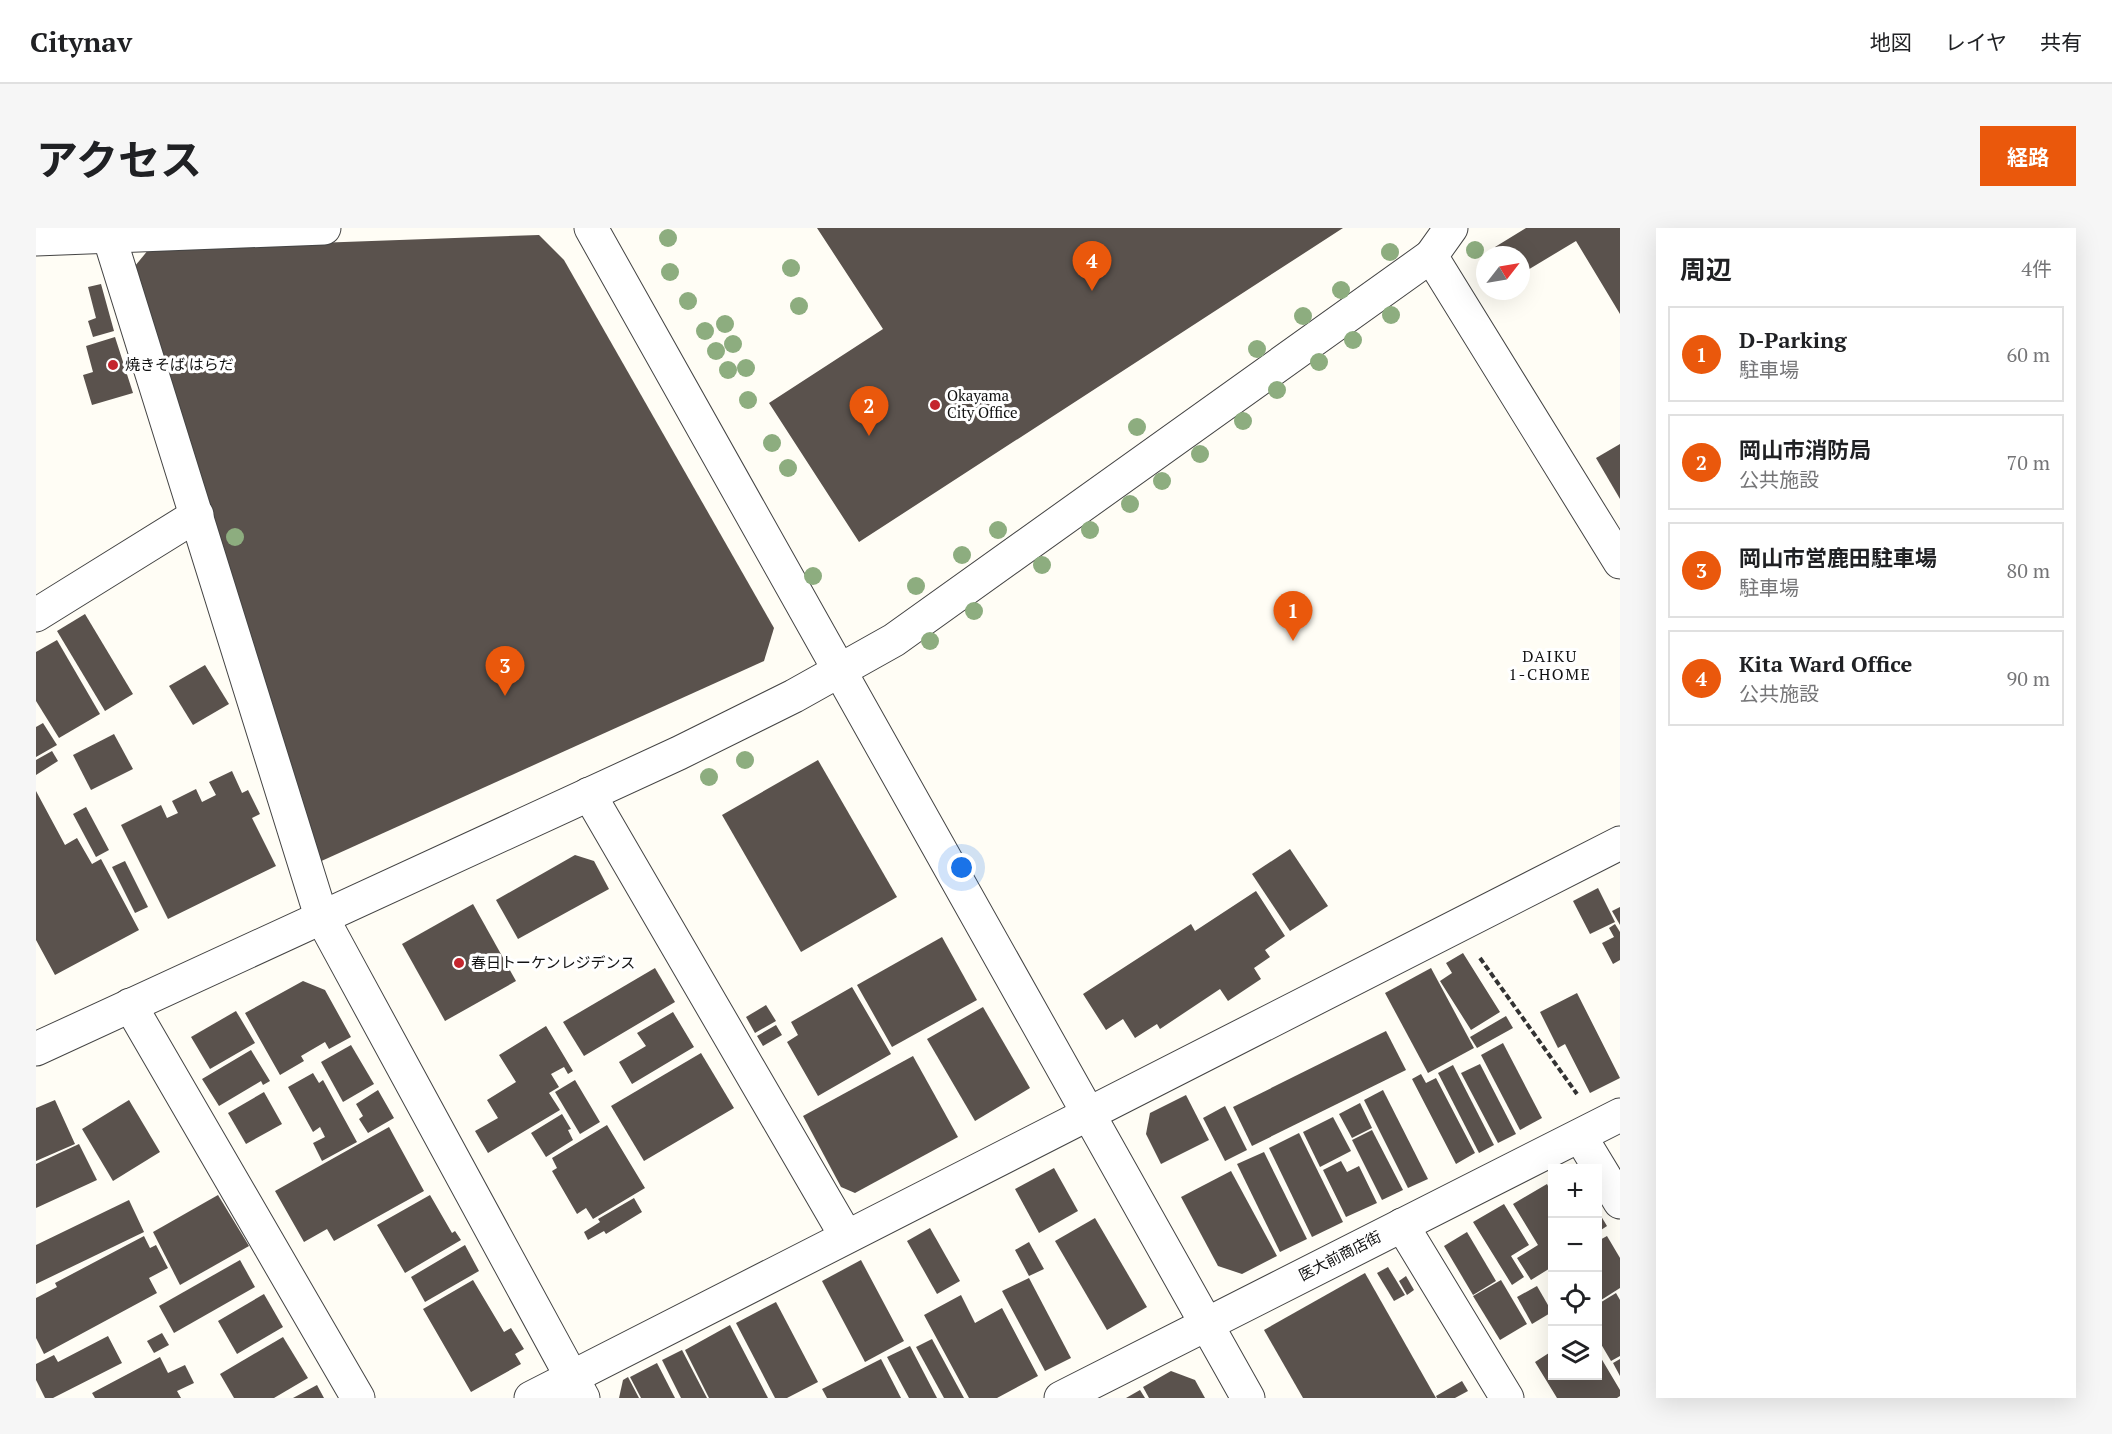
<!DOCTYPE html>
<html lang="ja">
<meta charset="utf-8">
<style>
:root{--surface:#fff;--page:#f6f6f6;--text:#202124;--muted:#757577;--line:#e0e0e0;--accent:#ea580c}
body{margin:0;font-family:"PT Serif","Noto Sans JP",serif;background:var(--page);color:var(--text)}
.controls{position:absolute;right:18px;bottom:18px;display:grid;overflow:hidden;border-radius:0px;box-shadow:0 6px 24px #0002}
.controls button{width:54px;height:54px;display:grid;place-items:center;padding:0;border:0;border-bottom:2px solid var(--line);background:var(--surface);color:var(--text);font:30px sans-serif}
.compass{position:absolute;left:1440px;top:18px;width:54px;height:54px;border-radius:50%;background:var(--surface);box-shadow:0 6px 24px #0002;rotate:59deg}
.you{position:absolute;left:926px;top:640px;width:21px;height:21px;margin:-15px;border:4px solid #fff;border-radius:50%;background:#1a73e8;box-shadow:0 0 0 9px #1a73e833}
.badge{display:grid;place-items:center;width:39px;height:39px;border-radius:50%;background:var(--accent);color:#fff;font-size:20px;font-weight:700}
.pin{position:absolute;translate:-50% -50px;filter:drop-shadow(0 2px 3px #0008)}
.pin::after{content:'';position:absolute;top:32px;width:21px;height:18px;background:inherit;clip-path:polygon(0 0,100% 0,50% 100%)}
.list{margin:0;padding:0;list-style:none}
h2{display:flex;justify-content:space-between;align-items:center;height:78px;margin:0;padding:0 24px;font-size:26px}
h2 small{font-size:20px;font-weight:400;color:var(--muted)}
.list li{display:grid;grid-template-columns:39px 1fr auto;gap:18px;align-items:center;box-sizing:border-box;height:96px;margin:0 12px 12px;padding:0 12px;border:2px solid var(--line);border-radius:0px}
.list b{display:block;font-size:22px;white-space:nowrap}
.list p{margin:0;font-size:20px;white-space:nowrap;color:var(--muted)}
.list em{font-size:20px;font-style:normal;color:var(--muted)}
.icon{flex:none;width:33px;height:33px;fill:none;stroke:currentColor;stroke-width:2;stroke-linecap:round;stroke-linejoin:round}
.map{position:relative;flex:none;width:1584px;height:1170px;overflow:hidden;border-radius:0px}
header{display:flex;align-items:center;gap:36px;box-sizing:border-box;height:84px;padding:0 30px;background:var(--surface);border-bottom:2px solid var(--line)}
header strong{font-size:28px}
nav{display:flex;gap:33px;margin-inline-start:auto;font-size:21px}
.intro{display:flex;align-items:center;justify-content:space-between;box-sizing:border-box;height:144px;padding:0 36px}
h1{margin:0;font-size:42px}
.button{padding:15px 27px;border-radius:0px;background:var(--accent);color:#fff;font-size:21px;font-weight:700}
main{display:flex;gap:36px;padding:0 36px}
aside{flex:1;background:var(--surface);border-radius:0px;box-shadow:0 6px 24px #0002}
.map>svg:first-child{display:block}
.building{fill:#5a524d}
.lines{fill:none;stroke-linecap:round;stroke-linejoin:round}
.minor-casing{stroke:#444;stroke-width:35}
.tertiary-casing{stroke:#444;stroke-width:35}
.path{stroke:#333;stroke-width:4;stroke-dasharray:6 3;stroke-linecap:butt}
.minor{stroke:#fff;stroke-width:33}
.tertiary{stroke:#fff;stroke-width:33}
.tree{fill:#8dad7f}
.poi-dot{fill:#c4262e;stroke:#fff;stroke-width:2}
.labels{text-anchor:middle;stroke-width:6;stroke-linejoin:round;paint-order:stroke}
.poi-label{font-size:15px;fill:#111;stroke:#fff;text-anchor:start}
.street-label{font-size:15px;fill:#111;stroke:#fff}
.neighbourhood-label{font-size:16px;letter-spacing:1.5px;fill:#111;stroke:#fff}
</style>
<header>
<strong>Citynav</strong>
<nav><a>地図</a><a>レイヤ</a><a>共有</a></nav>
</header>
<div class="intro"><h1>アクセス</h1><a class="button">経路</a></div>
<main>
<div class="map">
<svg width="1584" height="1170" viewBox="0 0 1584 1170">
<rect width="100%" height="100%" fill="#fffdf5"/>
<g class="building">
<polygon points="781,0 1307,0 823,314 733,175 847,101"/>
<polygon points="1490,0 1584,0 1584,86 1540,13 1485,46 1485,27 1464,27 1459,19"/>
<polygon points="503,7 528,32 738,400 728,433 281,635 99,38 113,21"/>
<polygon points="65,56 78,103 57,109 52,93 60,90 52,59"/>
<polygon points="79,109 97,165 56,177 47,147 57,144 50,118"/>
<polygon points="1584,216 1584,271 1560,230"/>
<polygon points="49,386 97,466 69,483 21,403"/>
<polygon points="21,412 64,486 23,510 0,473 0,424"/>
<polygon points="169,437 193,476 157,497 133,458"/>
<polygon points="7,495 21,517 0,529 0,499"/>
<polygon points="78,506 97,541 55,562 37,527"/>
<polygon points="16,523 22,533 0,547 0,532"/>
<polygon points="782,532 861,669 765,724 686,587"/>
<polygon points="196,543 206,565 212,562 224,586 216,590 240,638 132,691 85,597 125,577 131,590 142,585 136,573 160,561 166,574 180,567 173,554"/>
<polygon points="0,563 29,617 41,610 56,636 65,631 103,702 19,747 0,712"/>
<polygon points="50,579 73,622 60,629 37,586"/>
<polygon points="1254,621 1292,678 1254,703 1216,646"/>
<polygon points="539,627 558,633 573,661 482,711 460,672"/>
<polygon points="89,633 112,679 99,685 76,639"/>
<polygon points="1562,660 1579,694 1554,706 1537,673"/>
<polygon points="1220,663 1249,708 1229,722 1234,729 1218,740 1225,751 1192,773 1184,761 1124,801 1121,796 1099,810 1087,791 1070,802 1047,766 1155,696 1159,703"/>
<polygon points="437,676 480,753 409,793 366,716"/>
<polygon points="1584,679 1584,697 1576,683"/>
<polygon points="1579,696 1584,704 1584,732 1577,736 1566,715 1578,709 1573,700"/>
<polygon points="906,709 941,772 856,819 821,757"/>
<polygon points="1427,725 1464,784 1435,802 1404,753 1416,745 1410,735"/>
<polygon points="619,740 639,774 548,828 527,794"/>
<polygon points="1395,740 1438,820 1392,845 1349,765"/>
<polygon points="267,753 289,762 315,809 293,821 289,814 265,828 268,833 244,847 209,785"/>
<polygon points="816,759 855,826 782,868 751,814 762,807 755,794"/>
<polygon points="1541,765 1584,850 1554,865 1529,816 1522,820 1504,784"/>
<polygon points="730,777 740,793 719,805 710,789"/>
<polygon points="947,779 994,860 939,893 891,811"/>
<polygon points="200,783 219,815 174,841 155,809"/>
<polygon points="637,784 658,819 596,856 583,834 610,818 601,805"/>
<polygon points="1470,788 1477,800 1441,820 1434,809"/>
<polygon points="740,797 746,807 727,818 721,808"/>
<polygon points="510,798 537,843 532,846 528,839 515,846 523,859 513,865 524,882 452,925 439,903 462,890 451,872 480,854 463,827"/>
<polygon points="1350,803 1370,842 1216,918 1197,879"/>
<polygon points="1467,815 1506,890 1484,902 1445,827"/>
<polygon points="315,817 338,856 307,874 285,834"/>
<polygon points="215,822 234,853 227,857 225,853 183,878 166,851"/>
<polygon points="665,825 698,880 608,933 575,878"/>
<polygon points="877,828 922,909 819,965 805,959 767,888"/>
<polygon points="1444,836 1480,906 1462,915 1425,845"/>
<polygon points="1417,837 1458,917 1443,925 1402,845"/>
<polygon points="277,845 283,855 287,852 321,914 286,933 277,915 289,909 284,899 277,904 252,859"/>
<polygon points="1385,846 1390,855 1400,850 1439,925 1420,936 1376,851"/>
<polygon points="539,852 564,894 544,906 519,864"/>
<polygon points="342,862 358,890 332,905 323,891 327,888 320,876"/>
<polygon points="1347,862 1392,951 1372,960 1328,872"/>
<polygon points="228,864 246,896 210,916 192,885"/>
<polygon points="1150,867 1173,912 1125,936 1110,906 1114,885"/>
<polygon points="19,872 39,916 0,933 0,880"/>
<polygon points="93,872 124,924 77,953 46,901"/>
<polygon points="1324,875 1336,900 1316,910 1303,886"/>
<polygon points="1189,878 1211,922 1189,933 1167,890"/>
<polygon points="526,886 535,901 532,902 537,912 510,929 495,905"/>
<polygon points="1297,889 1315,923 1284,939 1267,904"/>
<polygon points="571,897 609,960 557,991 550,980 541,986 516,943 521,940 516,930"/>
<polygon points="353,899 388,963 298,1013 291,1001 268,1014 239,963"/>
<polygon points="1336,902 1367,962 1346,972 1316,912"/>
<polygon points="1263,905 1307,994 1276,1009 1233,920"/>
<polygon points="43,916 61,952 0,980 0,936"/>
<polygon points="1228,924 1271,1011 1244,1024 1201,936"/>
<polygon points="1305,933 1311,944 1323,938 1341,975 1310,989 1287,942"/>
<polygon points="1018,940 1042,983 1003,1005 979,961"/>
<polygon points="1195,943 1241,1028 1206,1046 1182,1038 1145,969"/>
<polygon points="1511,956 1516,966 1516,1039 1495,1052 1481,1030 1502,1017 1477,976"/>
<polygon points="182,967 213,1018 144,1057 117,1004"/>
<polygon points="394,967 416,1005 419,1003 425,1012 369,1045 341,997"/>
<polygon points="598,970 606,984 570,1006 568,1003 552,1012 548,1004 564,994 562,991"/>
<polygon points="93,972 108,1004 0,1056 0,1017"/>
<polygon points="1468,976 1493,1017 1475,1028 1488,1049 1476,1057 1437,994"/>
<polygon points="1562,983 1571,998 1562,1004"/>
<polygon points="1059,990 1111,1079 1071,1102 1019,1013"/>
<polygon points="894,1000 924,1053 901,1066 871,1013"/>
<polygon points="1431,1004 1460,1053 1437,1067 1408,1018"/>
<polygon points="108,1008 114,1020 120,1017 132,1040 113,1050 121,1065 8,1126 0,1110 0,1070 21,1059 19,1055"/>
<polygon points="1571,1008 1584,1030 1584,1060 1562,1074 1562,1013"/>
<polygon points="993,1014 1008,1041 993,1048 979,1022"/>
<polygon points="429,1017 443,1043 389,1074 375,1049"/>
<polygon points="204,1032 219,1059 138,1105 123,1078"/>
<polygon points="825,1032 868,1113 829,1134 786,1053"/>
<polygon points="1352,1039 1369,1067 1358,1073 1341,1045"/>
<polygon points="1329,1045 1400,1170 1267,1170 1228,1102"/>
<polygon points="1370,1048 1378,1062 1371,1067 1363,1053"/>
<polygon points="993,1050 1035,1130 1009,1143 966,1063"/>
<polygon points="437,1052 468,1104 475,1100 488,1121 479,1126 485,1136 435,1164 387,1081"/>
<polygon points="1465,1052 1491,1096 1464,1112 1437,1068"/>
<polygon points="1501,1058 1516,1084 1496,1096 1481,1069"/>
<polygon points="1580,1065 1584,1072 1584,1128 1575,1133 1562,1111 1562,1076"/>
<polygon points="228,1066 247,1099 201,1126 182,1093"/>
<polygon points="925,1067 939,1095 966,1080 1002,1148 961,1170 933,1170 888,1087"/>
<polygon points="740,1074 782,1154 751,1170 739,1170 700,1095"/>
<polygon points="694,1097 732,1170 673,1170 649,1122"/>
<polygon points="126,1105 133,1117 118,1125 111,1113"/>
<polygon points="72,1108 86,1135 17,1170 9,1170 0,1152 0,1136 18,1127 22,1134"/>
<polygon points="247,1109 272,1150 238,1170 198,1170 184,1146"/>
<polygon points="896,1111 928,1170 908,1170 880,1119"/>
<polygon points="874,1118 901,1170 873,1170 851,1129"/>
<polygon points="646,1122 671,1170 645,1170 626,1132"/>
<polygon points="1516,1123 1516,1148 1562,1148 1562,1125 1584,1162 1584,1168 1581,1170 1521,1170 1499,1134"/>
<polygon points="124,1129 132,1145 149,1137 158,1155 141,1163 145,1170 59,1170 56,1165"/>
<polygon points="845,1131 865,1170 791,1170 786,1161"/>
<polygon points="1584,1131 1584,1148 1577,1135"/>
<polygon points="621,1135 639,1170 605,1170 594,1149"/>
<polygon points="1135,1143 1159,1152 1169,1170 1113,1170 1107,1159"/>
<polygon points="592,1149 603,1170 583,1170 587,1152"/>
<polygon points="1426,1153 1432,1163 1419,1170 1401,1170 1400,1168"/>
<polygon points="281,1157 288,1170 257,1170"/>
<polygon points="1104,1162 1109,1170 1090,1170"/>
</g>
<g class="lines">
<defs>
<g id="minor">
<polyline points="1415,0 1395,28 1584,334"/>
<polyline points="73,8 285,688 547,1170"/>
<polyline points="0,11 288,0"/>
<polyline points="0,387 161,287"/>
<polyline points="553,566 810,1008"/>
<polyline points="94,777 322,1170"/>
<polyline points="1544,908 1584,974"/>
<polyline points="1366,997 1471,1170"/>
<polyline points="495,1170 1584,615"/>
<polyline points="1025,1170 1584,887"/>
</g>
<g id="tertiary">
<polyline points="555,0 1212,1170"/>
<polyline points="0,821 643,525 758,468 858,412 1395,28"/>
</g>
</defs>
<use href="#minor" class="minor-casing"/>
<use href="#tertiary" class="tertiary-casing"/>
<polyline class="path" points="1444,730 1541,866"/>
<use href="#minor" class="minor"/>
<use href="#tertiary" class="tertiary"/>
</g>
<g class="tree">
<circle cx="632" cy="10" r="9"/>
<circle cx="1439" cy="22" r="9"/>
<circle cx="1354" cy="24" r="9"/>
<circle cx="755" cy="40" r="9"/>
<circle cx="634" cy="44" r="9"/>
<circle cx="1305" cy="62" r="9"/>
<circle cx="652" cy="73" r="9"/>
<circle cx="763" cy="78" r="9"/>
<circle cx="1355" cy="87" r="9"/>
<circle cx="1267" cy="88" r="9"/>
<circle cx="689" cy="96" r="9"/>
<circle cx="669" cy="103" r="9"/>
<circle cx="1317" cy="112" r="9"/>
<circle cx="697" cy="116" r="9"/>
<circle cx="1221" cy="121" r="9"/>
<circle cx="680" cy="123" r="9"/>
<circle cx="1283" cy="134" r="9"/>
<circle cx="710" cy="140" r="9"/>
<circle cx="692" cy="142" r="9"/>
<circle cx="1241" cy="162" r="9"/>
<circle cx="712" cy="172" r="9"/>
<circle cx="1207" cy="193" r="9"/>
<circle cx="1101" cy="199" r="9"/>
<circle cx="736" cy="215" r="9"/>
<circle cx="1164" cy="226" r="9"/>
<circle cx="752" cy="240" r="9"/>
<circle cx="1126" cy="253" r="9"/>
<circle cx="1094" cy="276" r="9"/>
<circle cx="962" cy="302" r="9"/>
<circle cx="1054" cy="302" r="9"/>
<circle cx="199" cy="309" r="9"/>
<circle cx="926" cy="327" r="9"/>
<circle cx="1006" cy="337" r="9"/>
<circle cx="777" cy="348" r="9"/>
<circle cx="880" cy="358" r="9"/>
<circle cx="938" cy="383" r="9"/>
<circle cx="894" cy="413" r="9"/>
<circle cx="709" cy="532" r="9"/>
<circle cx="673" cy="549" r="9"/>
</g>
<g class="poi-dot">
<circle cx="77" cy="137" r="6"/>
<circle cx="899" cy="177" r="6"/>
<circle cx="423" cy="735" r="6"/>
</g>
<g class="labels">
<g class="poi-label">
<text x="89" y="142">焼きそば はらだ</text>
<text x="911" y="173">Okayama<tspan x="911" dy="17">City Office</tspan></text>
<text x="435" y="740">春日トーケンレジデンス</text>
</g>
<g class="street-label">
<text transform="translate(1304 1028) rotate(-27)" y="5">医大前商店街</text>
</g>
<g class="neighbourhood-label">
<text x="1514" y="434">DAIKU<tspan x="1514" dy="18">1-CHOME</tspan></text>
</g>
</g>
</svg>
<div class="controls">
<button>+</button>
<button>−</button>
<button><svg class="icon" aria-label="locate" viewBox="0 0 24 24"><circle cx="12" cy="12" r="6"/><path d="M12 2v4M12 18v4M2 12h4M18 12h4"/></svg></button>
<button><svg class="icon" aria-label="layers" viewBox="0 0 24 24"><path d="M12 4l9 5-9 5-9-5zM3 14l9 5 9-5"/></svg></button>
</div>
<svg class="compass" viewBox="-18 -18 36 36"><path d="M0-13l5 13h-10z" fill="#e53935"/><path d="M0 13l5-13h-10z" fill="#757577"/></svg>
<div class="you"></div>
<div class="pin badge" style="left:1257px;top:413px">1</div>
<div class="pin badge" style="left:833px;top:208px">2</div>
<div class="pin badge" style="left:469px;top:468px">3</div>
<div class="pin badge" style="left:1056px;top:63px">4</div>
</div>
<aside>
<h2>周辺<small>4件</small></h2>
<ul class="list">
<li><span class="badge">1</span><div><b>D-Parking</b><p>駐車場</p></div><em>60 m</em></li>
<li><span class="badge">2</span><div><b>岡山市消防局</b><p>公共施設</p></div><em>70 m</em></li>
<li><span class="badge">3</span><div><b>岡山市営鹿田駐車場</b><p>駐車場</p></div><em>80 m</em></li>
<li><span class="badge">4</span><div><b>Kita Ward Office</b><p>公共施設</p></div><em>90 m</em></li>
</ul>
</aside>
</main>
